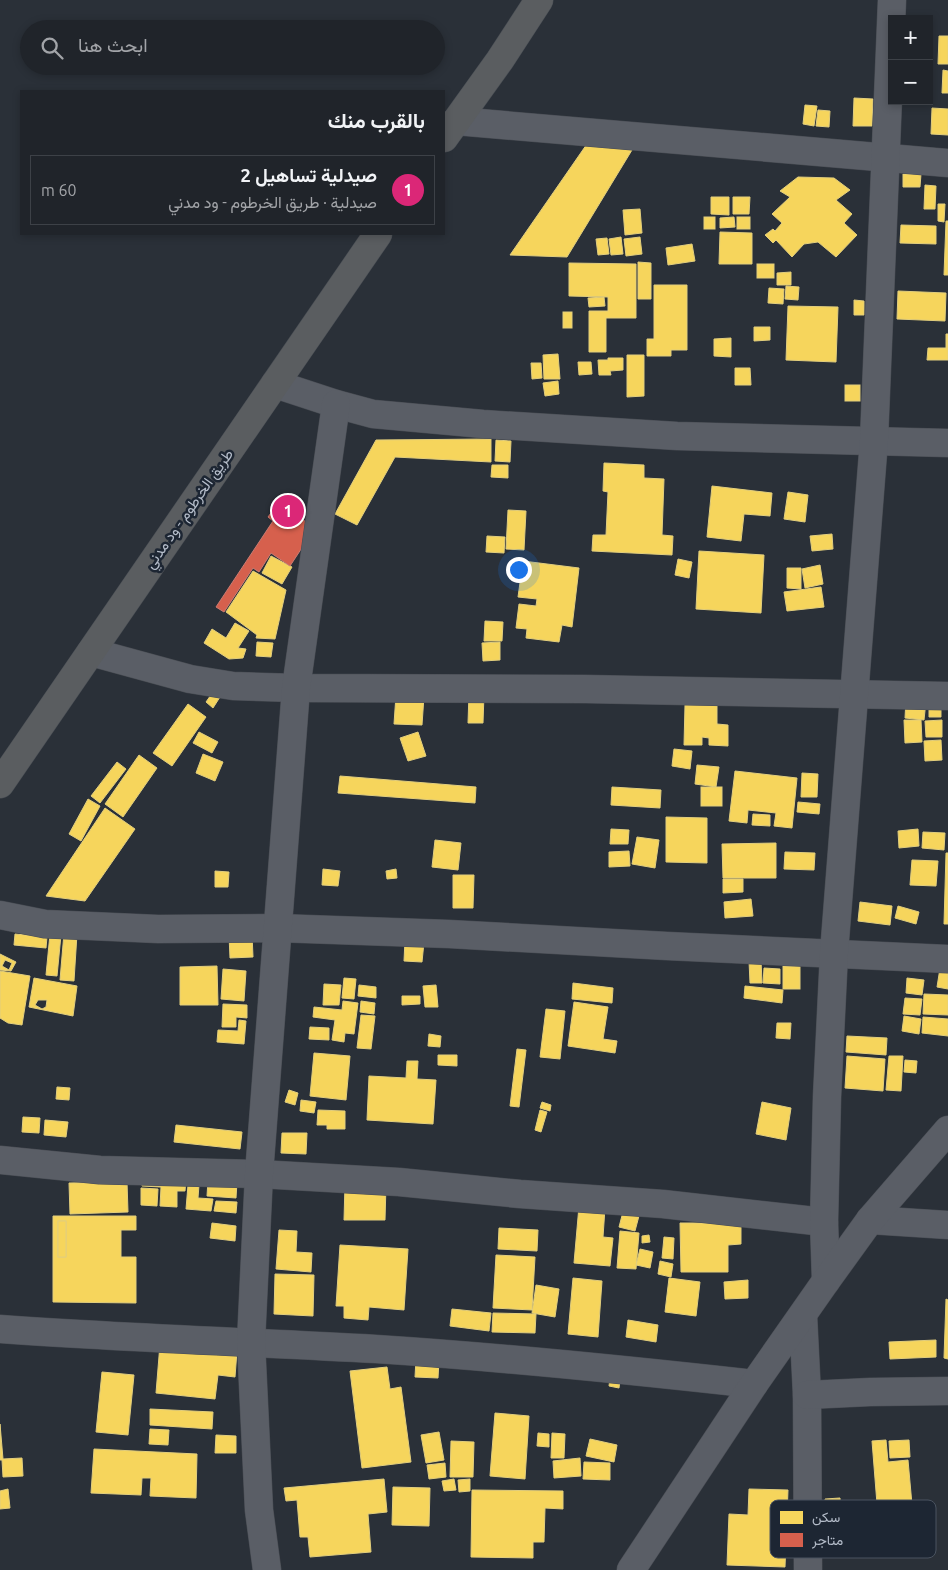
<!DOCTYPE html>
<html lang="ar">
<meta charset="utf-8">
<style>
:root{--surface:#20242a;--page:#282c32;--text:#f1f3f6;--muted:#a2a4a8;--line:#3d4147;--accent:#db2777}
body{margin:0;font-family:Ubuntu,Vazirmatn,sans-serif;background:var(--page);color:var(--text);direction:rtl}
.controls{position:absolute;right:15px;top:15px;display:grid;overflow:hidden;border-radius:0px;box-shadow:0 2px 8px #0003}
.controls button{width:45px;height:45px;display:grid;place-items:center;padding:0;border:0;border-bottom:1px solid var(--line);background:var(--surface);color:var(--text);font:25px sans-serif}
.you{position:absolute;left:518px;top:569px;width:18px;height:18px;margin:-12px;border:4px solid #fff;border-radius:50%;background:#1a73e8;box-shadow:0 0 0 8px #1a73e833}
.badge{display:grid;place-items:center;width:32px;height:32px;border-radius:50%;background:var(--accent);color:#fff;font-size:16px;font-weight:700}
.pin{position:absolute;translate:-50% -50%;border:2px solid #fff;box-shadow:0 1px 5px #0006}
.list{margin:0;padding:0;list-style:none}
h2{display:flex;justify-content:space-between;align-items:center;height:65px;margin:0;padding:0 20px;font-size:21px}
h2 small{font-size:16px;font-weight:400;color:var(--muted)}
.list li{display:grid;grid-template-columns:32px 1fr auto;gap:15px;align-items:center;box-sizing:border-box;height:70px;margin:0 10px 10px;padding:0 10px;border:1px solid var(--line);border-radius:0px}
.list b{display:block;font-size:19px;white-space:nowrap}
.list p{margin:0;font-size:16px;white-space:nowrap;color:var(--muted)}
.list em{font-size:16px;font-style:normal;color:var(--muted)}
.icon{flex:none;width:28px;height:28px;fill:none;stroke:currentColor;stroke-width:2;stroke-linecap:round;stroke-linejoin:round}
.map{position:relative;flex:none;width:948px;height:1570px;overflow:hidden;direction:ltr}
.search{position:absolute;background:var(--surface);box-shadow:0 2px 8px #0003;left:20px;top:20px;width:425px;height:55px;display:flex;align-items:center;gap:12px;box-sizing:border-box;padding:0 18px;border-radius:28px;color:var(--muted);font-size:19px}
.panel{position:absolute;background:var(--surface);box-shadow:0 2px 8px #0003;left:20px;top:90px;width:425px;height:145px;border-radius:0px;direction:rtl}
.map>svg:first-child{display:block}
.homes{fill:#f6d55c;stroke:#e2ce7d;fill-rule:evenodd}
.shops{fill:#d6604d;stroke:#cc7c72}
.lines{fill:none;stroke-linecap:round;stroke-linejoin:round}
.minor-casing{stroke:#484c53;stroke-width:29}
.highway-casing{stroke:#474c53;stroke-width:29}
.minor{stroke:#5a5e66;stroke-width:28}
.highway{stroke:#5a5d60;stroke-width:28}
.labels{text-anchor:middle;stroke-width:5;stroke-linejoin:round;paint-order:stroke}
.street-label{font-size:15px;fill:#b4bcc9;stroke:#1d2633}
.key{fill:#1d2633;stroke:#4a5360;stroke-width:1}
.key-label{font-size:14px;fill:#b4bcc9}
</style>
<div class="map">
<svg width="948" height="1570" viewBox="0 0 948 1570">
<rect width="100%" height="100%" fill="#2a3038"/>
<g class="homes">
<polygon points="939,36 948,36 948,64 938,64"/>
<rect x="929" y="65" width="3" height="24"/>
<polygon points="943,70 948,71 948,93 942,93"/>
<polygon points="854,98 873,99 872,126 853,126"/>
<polygon points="805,105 817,106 814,126 803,124"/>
<polygon points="932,108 948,109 948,135 931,134"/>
<polygon points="818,110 830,111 829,127 816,126"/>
<polygon points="589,141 632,150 567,257 510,255"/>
<polygon points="903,174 921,174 920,187 903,187"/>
<polygon points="798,177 834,178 850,190 836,200 852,214 844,223 857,235 836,257 818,242 804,244 792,257 776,240 773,243 765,235 773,229 775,231 782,223 772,214 790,197 780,191"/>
<polygon points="925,185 936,186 935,209 924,209"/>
<polygon points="711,197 729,197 729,215 711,214"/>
<polygon points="733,197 750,197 749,214 733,214"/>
<polygon points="938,204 945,204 944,222 938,221"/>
<polygon points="640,209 642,233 625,235 623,210"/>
<rect x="704" y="217" width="11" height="12"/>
<polygon points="734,217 735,227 720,228 720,218"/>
<rect x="737" y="217" width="13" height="12"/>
<polygon points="946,221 948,221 948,275 944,275"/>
<polygon points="901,225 936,226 936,244 900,243"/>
<polygon points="720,232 752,233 752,264 719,264"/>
<polygon points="621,237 623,254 611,255 609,239"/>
<polygon points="640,237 642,254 626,256 624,239"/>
<polygon points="607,238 609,254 598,255 596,239"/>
<polygon points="692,244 695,261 668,265 666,248"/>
<polygon points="638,262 651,263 651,299 638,299"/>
<polygon points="569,263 636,264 636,318 606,318 606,352 589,352 589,311 608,311 608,297 569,296"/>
<rect x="757" y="264" width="17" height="14"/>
<polygon points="791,272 791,285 777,285 777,273"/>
<polygon points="654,285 687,285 687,350 671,350 671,356 647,356 647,339 654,339"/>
<polygon points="786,286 799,287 798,300 785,299"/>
<polygon points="769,288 784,289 783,304 768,303"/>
<polygon points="898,291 946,293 945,321 897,319"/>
<polygon points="604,297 605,306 589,307 588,298"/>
<polygon points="854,300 864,301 864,315 854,315"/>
<polygon points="788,306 838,307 836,362 786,360"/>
<rect x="563" y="312" width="9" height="16"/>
<polygon points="754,327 770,327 770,340 754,341"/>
<polygon points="946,334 948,334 948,360 927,360 928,348 946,348"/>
<polygon points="731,338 731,357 714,356 714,339"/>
<polygon points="558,354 560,379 544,379 543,355"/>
<polygon points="627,355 644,355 644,396 627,397"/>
<polygon points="608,358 623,358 623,370 610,371 611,375 599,375 598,360 608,360"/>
<polygon points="578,362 591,362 592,374 579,375"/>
<polygon points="531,363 541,363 542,378 532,379"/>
<polygon points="735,368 750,368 751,385 735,385"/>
<polygon points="558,381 559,394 545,396 543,383"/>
<rect x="845" y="385" width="15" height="16"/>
<polygon points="491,439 491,462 395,457 357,525 335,514 376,440"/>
<polygon points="496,440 511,441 510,462 495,461"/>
<polygon points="604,463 644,465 644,478 664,479 662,535 673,536 672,555 592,551 593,535 606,535 608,492 603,491"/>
<polygon points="492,465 508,465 508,478 491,477"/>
<polygon points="712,486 772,493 770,516 744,514 741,541 707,537"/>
<polygon points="788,492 808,495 805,522 784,519"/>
<polygon points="508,510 526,511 524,550 506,549"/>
<polygon points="832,534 833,549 812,551 810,536"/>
<polygon points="487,536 505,537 504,553 486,552"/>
<polygon points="699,551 764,555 761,613 696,609"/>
<polygon points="271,556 292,567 282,584 262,573"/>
<polygon points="678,559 692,562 689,578 675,575"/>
<polygon points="523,561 579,568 572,627 562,625 559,642 526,638 527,629 516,628 519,604 536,606 537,599 518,597"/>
<polygon points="820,565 823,584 805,588 802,569"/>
<polygon points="787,568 801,568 801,589 787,588"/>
<polygon points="253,571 286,590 275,639 256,638 257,635 226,612"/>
<polygon points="821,587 824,607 787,611 784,592"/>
<polygon points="485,621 503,622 502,641 484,641"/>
<polygon points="235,623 249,631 238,648 246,649 243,658 229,659 204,643 212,629 226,638"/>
<polygon points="257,642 273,643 271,657 256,656"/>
<polygon points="500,642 500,660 483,661 482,643"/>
<polygon points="213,692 220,697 213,708 206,702"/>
<polygon points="469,693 484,694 483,723 468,723"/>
<polygon points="396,695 424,696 422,725 394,724"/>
<polygon points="906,699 926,701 924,720 905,718"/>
<polygon points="929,703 941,704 941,717 929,717"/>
<polygon points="188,704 206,717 172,766 153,753"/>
<polygon points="685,705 717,705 717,724 728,725 728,746 709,745 709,738 702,737 702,745 684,745"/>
<polygon points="904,720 921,720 922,742 905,743"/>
<polygon points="942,720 942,737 926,737 925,721"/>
<polygon points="199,732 218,742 212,753 193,743"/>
<polygon points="418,732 426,756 408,761 400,738"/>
<polygon points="941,740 942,760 925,761 924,741"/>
<polygon points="674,749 692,751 690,769 672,766"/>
<polygon points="203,754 223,762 215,781 196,773"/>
<polygon points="139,755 157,768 123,817 105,804"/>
<polygon points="117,762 126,769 100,803 91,796"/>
<polygon points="697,765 719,767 716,787 695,784"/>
<polygon points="735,771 797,778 792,828 774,826 776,813 748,810 747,823 729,821"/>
<polygon points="802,773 818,774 817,797 801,797"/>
<polygon points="340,776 476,787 475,803 338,793"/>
<polygon points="612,787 661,790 660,808 611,805"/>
<rect x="701" y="787" width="21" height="19"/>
<polygon points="88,799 100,806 81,841 69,834"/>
<polygon points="798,802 820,804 819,814 797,812"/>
<polygon points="105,808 135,829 85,901 46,896"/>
<polygon points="753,814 770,815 770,826 752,825"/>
<polygon points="666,817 707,818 707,863 666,862"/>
<polygon points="611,829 629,830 628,844 610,844"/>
<polygon points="918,829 919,846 899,848 898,831"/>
<polygon points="923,832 945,833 944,850 922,848"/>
<polygon points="637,837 659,840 655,868 632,864"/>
<polygon points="435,840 461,843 458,870 432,867"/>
<polygon points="776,843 776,878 723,878 722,844"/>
<polygon points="629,851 630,866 609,867 609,852"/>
<polygon points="785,852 815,853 814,870 784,869"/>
<polygon points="946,853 948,853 948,924 944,924"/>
<polygon points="912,860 938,861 936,886 910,885"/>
<polygon points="323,869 340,871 338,886 322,885"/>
<polygon points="396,869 397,878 387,879 386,871"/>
<polygon points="215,871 229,872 228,887 215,887"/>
<polygon points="453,875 474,875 473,908 453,908"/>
<polygon points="723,879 743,879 743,892 723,893"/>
<polygon points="751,899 753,916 725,918 724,902"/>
<polygon points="860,902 892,906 890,925 858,921"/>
<polygon points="898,906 919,912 916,924 895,918"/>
<polygon points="64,933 77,934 74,981 60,980"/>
<polygon points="15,934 47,937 46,948 14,945"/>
<polygon points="50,934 61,935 57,976 46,975"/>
<polygon points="252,934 253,957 230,958 229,935"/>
<polygon points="405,940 424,942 422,962 404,961"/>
<path d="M0,954L16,962L11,971L0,970ZM5,960L12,963L9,970L2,966Z"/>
<polygon points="761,960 762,983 750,983 749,961"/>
<polygon points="941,962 948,963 948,989 937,987"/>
<polygon points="217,966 218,1005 180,1005 180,967"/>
<rect x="783" y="966" width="17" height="23"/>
<polygon points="764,968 780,969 780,984 763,983"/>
<polygon points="223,969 246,971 244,1001 221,999"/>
<polygon points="0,971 30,976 22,1025 8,1023 0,1018"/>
<path d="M34,978L77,986L73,1016L29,1007ZM38,1000H47L46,1007L42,1009L35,1005Z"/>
<polygon points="344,978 356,979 354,999 342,998"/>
<polygon points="907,978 924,980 922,995 906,993"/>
<polygon points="573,983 613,988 612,1003 572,999"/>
<polygon points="324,984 341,985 339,1005 323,1005"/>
<polygon points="359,985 376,987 376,998 358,996"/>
<polygon points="436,985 438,1007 425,1007 423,986"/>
<polygon points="745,986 783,990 782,1003 744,998"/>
<polygon points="924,994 948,995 948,1015 923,1014"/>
<polygon points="402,996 420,996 420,1004 402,1005"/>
<polygon points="905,998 922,999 920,1015 903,1014"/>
<polygon points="343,1001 358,1003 354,1034 345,1033 344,1042 332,1040 335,1020 313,1017 314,1007 342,1010"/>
<polygon points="361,1001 375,1003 374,1014 360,1012"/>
<polygon points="574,1002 608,1007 603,1039 617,1041 615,1053 568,1046"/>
<polygon points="223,1004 247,1005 247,1018 236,1017 236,1027 222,1027"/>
<polygon points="546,1009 565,1011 560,1059 540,1057"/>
<polygon points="361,1015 375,1016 371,1049 357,1048"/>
<polygon points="904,1016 921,1019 919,1034 902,1031"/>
<polygon points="923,1017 948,1019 948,1036 922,1033"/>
<polygon points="239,1020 246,1021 244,1044 217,1042 218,1030 238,1031"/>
<polygon points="777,1023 791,1023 790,1039 776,1038"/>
<polygon points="310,1027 329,1028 329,1040 309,1039"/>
<polygon points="429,1034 441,1036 440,1047 428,1046"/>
<polygon points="847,1036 887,1038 886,1055 846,1052"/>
<polygon points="517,1049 526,1050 519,1107 510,1106"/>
<polygon points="314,1053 350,1056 346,1100 310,1096"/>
<polygon points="438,1055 457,1055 457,1066 438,1065"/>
<polygon points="847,1056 885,1059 883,1091 845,1088"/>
<polygon points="889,1056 903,1056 901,1091 886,1090"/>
<polygon points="905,1060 917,1061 916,1073 904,1072"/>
<polygon points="407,1061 418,1061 417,1079 436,1080 433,1124 367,1120 369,1076 406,1078"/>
<polygon points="57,1087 70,1088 69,1100 56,1099"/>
<polygon points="289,1090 298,1093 295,1105 285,1102"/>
<polygon points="301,1100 316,1102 314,1113 300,1111"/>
<polygon points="542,1102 551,1105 550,1111 540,1108"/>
<polygon points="762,1102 791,1108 786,1140 756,1134"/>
<polygon points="318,1110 345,1111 345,1129 327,1129 327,1125 317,1125"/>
<polygon points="540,1110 547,1112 541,1132 535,1130"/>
<polygon points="23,1117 40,1118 39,1133 22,1132"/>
<polygon points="45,1120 68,1122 66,1137 44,1135"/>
<polygon points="176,1125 242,1132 240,1149 174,1142"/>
<polygon points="282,1133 307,1133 306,1154 281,1153"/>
<polygon points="142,1176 186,1179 185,1191 177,1191 177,1207 160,1206 161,1187 142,1186"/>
<polygon points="208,1180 237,1182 236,1198 207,1196"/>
<polygon points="127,1182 128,1212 70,1214 69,1183"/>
<polygon points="345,1184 386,1185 385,1220 344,1220"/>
<polygon points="188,1185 199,1185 198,1198 213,1199 211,1211 186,1209"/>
<polygon points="141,1188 158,1189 157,1206 141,1205"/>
<polygon points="216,1201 237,1202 236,1213 214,1211"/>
<polygon points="579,1206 605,1208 603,1237 613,1238 610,1266 574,1263"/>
<polygon points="624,1208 640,1212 635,1231 619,1227"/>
<path d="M53,1216H136V1230H121V1257H136V1303L53,1302ZM58,1221H66V1257H58Z"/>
<rect x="58" y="1221" width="8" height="36"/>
<polygon points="212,1223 236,1226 235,1241 210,1238"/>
<polygon points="680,1223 741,1223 741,1244 728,1245 728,1272 681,1272"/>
<polygon points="499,1228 538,1230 537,1251 498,1249"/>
<polygon points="279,1230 297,1231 296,1252 312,1253 311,1272 276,1269"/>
<polygon points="620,1231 639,1233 636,1269 617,1268"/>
<polygon points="649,1235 650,1242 642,1243 642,1236"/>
<polygon points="664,1237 674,1238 673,1259 662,1258"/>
<polygon points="340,1245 408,1249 404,1310 369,1307 368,1320 344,1318 344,1306 336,1306"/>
<polygon points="640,1249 653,1252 650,1268 636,1265"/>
<polygon points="496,1255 535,1257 532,1310 493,1308"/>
<polygon points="660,1261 673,1264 671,1277 658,1274"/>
<polygon points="275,1274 314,1275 313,1316 274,1314"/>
<polygon points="573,1278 602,1281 598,1337 568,1334"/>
<polygon points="669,1278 700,1282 696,1316 665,1312"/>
<polygon points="748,1280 748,1298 725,1299 724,1282"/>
<polygon points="536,1285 559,1289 555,1317 532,1313"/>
<polygon points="946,1299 948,1300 948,1359 944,1358"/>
<polygon points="452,1309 491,1313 489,1331 450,1326"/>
<polygon points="493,1313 536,1314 535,1333 492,1332"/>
<polygon points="628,1320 658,1325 656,1342 626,1337"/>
<polygon points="936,1340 936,1357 890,1359 889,1342"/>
<polygon points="160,1344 237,1351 235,1377 218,1375 215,1399 156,1393"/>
<polygon points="416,1359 439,1361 438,1378 415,1377"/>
<polygon points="387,1367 390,1389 401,1387 411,1462 362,1468 350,1371"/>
<polygon points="102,1372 134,1375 128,1435 96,1432"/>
<polygon points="610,1378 620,1380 619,1388 609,1386"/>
<polygon points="150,1409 213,1412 212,1429 150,1425"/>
<polygon points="495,1413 529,1416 525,1479 490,1476"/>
<polygon points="0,1424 3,1459 22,1458 23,1476 3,1477 2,1460 0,1460"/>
<polygon points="150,1429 169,1430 168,1445 149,1444"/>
<polygon points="439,1432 444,1460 426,1463 421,1435"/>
<polygon points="538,1433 549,1434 549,1447 537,1446"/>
<polygon points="552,1433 565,1434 564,1458 551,1458"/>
<polygon points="216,1435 236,1436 236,1453 215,1453"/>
<polygon points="590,1439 617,1445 614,1462 586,1456"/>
<polygon points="886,1440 888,1462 908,1460 914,1527 879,1529 872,1441"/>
<polygon points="909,1440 910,1457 890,1458 889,1441"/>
<polygon points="451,1441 474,1442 473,1477 450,1477"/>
<polygon points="94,1449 197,1454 196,1498 150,1496 151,1478 142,1478 141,1495 91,1493"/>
<polygon points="580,1458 581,1476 554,1478 553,1461"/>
<polygon points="584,1462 610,1463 610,1480 583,1479"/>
<polygon points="445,1463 446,1477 429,1479 427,1465"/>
<polygon points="384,1479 387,1512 368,1514 371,1552 310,1557 308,1537 300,1537 297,1500 286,1501 284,1488"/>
<polygon points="454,1479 456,1490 444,1491 442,1481"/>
<polygon points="470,1479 470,1491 459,1492 458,1480"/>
<polygon points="393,1487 430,1488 429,1526 392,1525"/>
<polygon points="8,1489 10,1508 0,1509 0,1491"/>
<polygon points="749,1489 788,1490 785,1567 727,1565 729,1514 748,1515"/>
<polygon points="472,1490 563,1491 563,1509 545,1508 544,1542 533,1542 533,1558 471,1557"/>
<polygon points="840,1498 841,1516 826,1517 825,1499"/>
</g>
<polygon class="shops" points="278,503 315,528 290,566 271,553 259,572 253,568 224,612 216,607 273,521 268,517"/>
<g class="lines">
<defs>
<g id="minor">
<polyline points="456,121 948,163"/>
<polyline points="275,384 336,404 373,414 483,424 677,436 948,443"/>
<polyline points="91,652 190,679 233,686 296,688 585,689 948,696"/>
<polyline points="0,915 45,924 158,929 277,928 449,934 667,946 948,959"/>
<polyline points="0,1160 100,1170 259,1174 399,1182 520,1194 663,1204 824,1222"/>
<polyline points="870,1220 948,1225"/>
<polyline points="826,1281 824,1222 827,1097 834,953 874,440 892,0"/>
<polyline points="803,1315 807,1395 808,1570"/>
<path d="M0,1329C125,1338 250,1342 376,1349C502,1357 628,1370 754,1384"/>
<polyline points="807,1395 870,1392 948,1391"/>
<polyline points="267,1570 259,1510 251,1342 259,1174 296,688 336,404"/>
<polyline points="631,1570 754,1384 826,1281 870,1220 948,1130"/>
</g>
<g id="highway">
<polyline points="444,138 500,60 539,0"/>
<polyline points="0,784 378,234"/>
</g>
</defs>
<use href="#minor" class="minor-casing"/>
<use href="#highway" class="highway-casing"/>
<use href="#minor" class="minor"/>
<use href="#highway" class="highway"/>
</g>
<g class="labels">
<g class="street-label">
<text transform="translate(189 509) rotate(-55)" y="5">طريق الخرطوم - ود مدني</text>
</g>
</g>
<rect x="770" y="1500" width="166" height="58" rx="8" class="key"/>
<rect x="780" y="1511" width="23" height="13" fill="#f6d55c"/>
<rect x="780" y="1533" width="23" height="14" fill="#d6604d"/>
<g class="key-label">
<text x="812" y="1522">سكن</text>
<text x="812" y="1545">متاجر</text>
</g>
</svg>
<div class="controls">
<button>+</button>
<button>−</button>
</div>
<div class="you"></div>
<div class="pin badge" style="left:288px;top:511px">1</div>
<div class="search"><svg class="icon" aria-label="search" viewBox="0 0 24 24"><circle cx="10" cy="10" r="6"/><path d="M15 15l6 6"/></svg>ابحث هنا</div>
<section class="panel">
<h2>بالقرب منك<small></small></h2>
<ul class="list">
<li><span class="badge">1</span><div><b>صيدلية تساهيل 2</b><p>صيدلية · طريق الخرطوم - ود مدني</p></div><em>60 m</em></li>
</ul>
</section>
</div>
